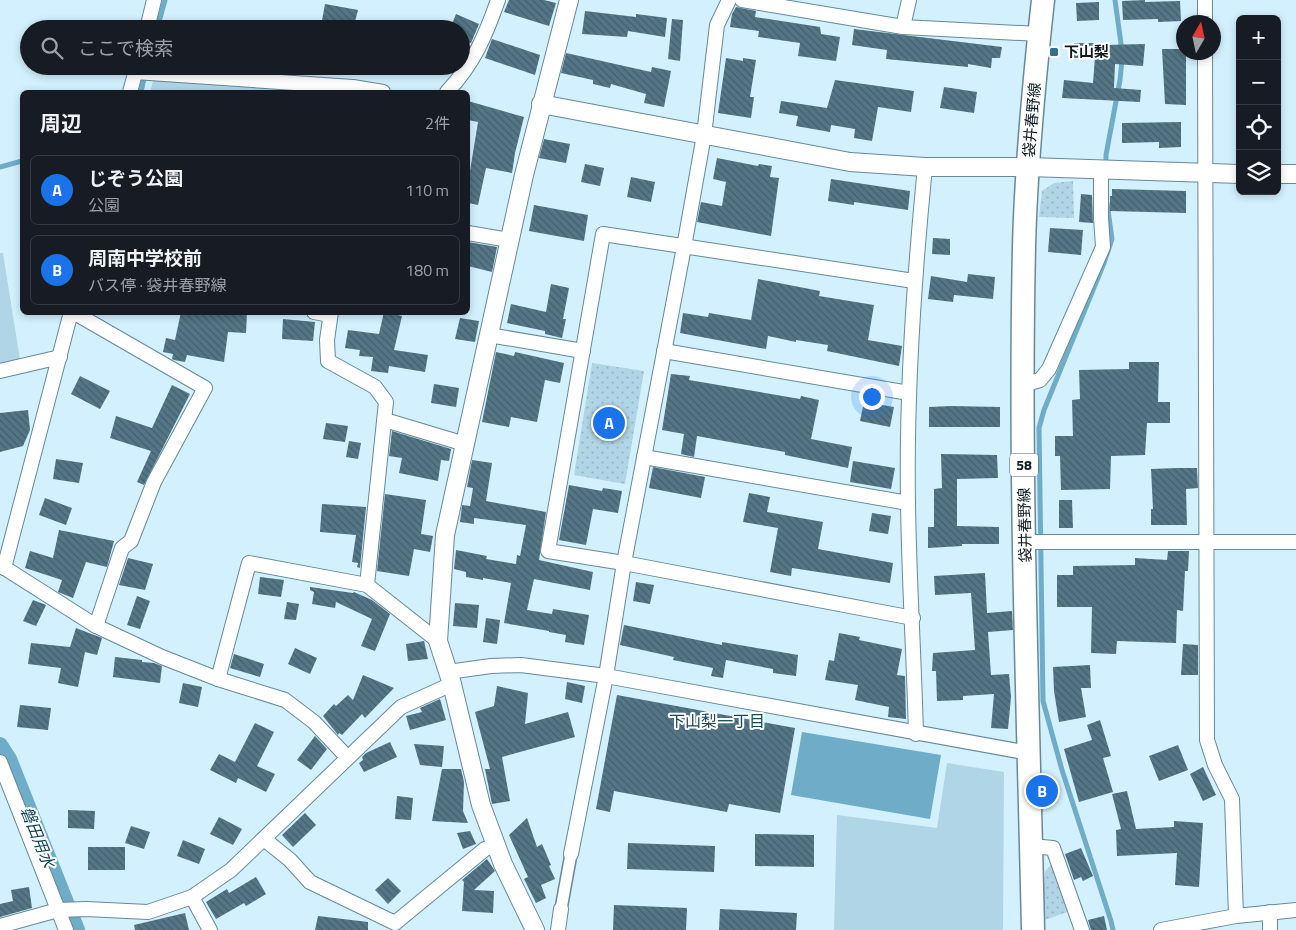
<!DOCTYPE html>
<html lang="ja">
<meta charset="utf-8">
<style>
:root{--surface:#171b24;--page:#242831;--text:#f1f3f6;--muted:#9ea1a6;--line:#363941;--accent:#1a73e8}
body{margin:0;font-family:"Titillium Web","Noto Sans JP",sans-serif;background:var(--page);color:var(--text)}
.controls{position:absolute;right:15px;top:15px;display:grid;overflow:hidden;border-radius:8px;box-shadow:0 2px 8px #0003}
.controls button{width:45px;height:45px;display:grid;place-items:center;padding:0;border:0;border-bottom:1px solid var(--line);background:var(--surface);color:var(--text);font:25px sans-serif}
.compass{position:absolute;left:1176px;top:15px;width:45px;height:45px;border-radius:50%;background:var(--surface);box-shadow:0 2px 8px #0003;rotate:9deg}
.you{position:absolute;left:871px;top:396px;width:18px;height:18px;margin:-12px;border:4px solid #fff;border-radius:50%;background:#1a73e8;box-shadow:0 0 0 8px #1a73e833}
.badge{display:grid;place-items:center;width:32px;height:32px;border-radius:50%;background:var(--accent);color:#fff;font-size:16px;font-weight:700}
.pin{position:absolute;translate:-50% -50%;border:2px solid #fff;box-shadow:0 1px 5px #0006}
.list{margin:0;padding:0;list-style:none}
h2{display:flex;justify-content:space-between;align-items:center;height:65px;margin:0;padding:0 20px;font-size:21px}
h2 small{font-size:16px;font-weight:400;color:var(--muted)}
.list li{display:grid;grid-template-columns:32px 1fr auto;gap:15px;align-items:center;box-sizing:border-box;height:70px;margin:0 10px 10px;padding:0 10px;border:1px solid var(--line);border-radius:8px}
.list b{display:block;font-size:19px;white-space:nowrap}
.list p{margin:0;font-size:16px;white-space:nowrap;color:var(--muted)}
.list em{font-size:16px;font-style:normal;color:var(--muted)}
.icon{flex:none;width:28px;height:28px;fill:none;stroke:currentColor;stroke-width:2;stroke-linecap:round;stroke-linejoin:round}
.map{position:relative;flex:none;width:1296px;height:930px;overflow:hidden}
.search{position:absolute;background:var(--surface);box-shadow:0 2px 8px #0003;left:20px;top:20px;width:450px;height:55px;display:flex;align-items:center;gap:12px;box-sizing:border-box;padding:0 18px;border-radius:28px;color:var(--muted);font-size:19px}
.panel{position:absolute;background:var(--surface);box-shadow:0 2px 8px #0003;left:20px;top:90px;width:450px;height:225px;border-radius:8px}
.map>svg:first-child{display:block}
.grass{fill:#b0d5e6}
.park{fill:url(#park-dots)}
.water{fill:#6eacc7}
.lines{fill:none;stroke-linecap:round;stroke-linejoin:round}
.stream{stroke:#6eacc7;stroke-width:5}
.canal{stroke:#6eacc7;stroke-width:16}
.building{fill:url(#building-back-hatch)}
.pedestrian-casing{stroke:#668998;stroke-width:14}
.minor-casing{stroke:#668998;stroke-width:16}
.tertiary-casing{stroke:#668998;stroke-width:20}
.primary-casing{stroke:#668998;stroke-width:25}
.pedestrian{stroke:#fff;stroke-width:11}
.minor{stroke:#fff;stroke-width:14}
.tertiary{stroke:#fff;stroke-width:18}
.primary{stroke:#fff;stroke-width:22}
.poi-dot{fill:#357189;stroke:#fff;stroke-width:2}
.labels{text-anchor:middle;stroke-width:4;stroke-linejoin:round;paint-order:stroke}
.shield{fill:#fff;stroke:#555f63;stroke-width:1}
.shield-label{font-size:14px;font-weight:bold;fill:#0c1a20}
.poi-label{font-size:15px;font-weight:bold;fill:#0c1a20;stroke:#fff;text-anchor:start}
.street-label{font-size:15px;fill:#0c1a20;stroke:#fff}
.neighbourhood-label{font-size:16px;fill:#17475a;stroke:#fff}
.water-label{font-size:16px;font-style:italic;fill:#0c4356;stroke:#fff}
</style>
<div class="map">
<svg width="1296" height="930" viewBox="0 0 1296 930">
<defs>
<pattern id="park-dots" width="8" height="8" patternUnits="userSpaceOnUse" patternTransform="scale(1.25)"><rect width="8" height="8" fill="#b0d5e6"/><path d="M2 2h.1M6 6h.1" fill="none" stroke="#96b6c5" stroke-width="1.8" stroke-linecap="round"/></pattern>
<pattern id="building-back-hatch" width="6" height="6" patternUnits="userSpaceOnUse" patternTransform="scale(1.25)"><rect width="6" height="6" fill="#547686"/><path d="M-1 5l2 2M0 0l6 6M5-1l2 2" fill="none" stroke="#44606d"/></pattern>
</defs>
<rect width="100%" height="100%" fill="#d2f0fd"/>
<g class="grass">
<polygon points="155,74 351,92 150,92"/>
<polygon points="0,253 3,253 21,366 0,369"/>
<polygon points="947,763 1004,772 1003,930 834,930 837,815 937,828"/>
</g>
<g class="park">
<polygon points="1073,181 1074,218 1039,217 1042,191 1054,183"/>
<polygon points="592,363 644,371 625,484 574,475"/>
<polygon points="1052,863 1070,911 1042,921 1045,872"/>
</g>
<polygon class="water" points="802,732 941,755 930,819 791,795"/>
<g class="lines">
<g class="stream">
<polyline points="1115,0 1122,51"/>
<polyline points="157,29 165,0"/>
<polyline points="141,92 145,74"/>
<polyline points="0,167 22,161"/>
<polyline points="1106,168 1106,155 1120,80 1122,60"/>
<polyline points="1107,203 1112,239 1104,263 1044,410 1039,428 1043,701 1062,770 1111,921 1113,930"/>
</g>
<polyline class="canal" points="0,745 9,759 77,930"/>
</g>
<g class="building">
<polygon points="509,0 544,0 556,3 549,26 504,12"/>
<polygon points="1145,0 1145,2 1180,1 1181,21 1158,22 1158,19 1123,20 1122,1"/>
<polygon points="1099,2 1099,20 1077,21 1076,3"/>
<polygon points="325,4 358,10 353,29 337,29 321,26"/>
<polygon points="736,7 756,11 755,17 820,27 821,34 840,37 836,61 798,56 800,43 758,37 759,31 730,27 732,14"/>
<polygon points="585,11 636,17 636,14 667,18 665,37 628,31 627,37 582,34"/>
<polygon points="456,14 479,24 471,43 461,40 461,29 450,29"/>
<polygon points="672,19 683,20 680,61 668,59"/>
<polygon points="854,29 1002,47 1000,58 992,58 991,68 968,64 968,67 886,59 887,50 852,45"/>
<polygon points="492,39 540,55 535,75 485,58"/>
<polygon points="1074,43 1105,43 1105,45 1145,44 1143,66 1115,64 1114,88 1141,90 1140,102 1062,98 1064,80 1093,83 1095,57 1074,58"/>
<polygon points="1162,49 1184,49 1184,52 1186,52 1186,105 1165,104"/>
<polygon points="566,53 651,72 652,67 671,71 664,107 644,103 646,94 611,84 610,88 593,84 593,80 561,73"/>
<polygon points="726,58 743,61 743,58 756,60 750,97 754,97 751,118 718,113"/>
<polygon points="835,80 914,91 911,112 878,107 872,141 854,138 855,129 831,125 830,132 796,126 798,116 779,113 781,101 827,108"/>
<polygon points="944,87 977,92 974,113 940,108"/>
<polygon points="468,101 524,117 515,153 512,173 486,168 478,205 468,203 468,183 478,122 468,120"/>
<polygon points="1181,122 1181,147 1159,148 1159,142 1122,143 1122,123"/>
<polygon points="544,139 570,144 566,163 539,158"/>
<polygon points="717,158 758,166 759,164 772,166 770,177 779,178 771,236 697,222 701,202 722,206 726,182 713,179"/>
<polygon points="585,164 604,168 600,186 581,182"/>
<polygon points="631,177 655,182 651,202 627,197"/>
<polygon points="831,179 910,191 908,210 854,202 854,205 828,201"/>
<polygon points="1112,189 1186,191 1186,213 1110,211 1110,196 1112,196"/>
<polygon points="1081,194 1092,195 1093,223 1079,222"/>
<polygon points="534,205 588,215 584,241 529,231"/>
<polygon points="1050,228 1083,230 1081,255 1048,252"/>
<polygon points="933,238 950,239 950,255 932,254"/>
<polygon points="468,242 497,247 492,272 468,266"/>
<polygon points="968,274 995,277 993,299 954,295 953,302 928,299 931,276 967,282"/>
<polygon points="758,279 820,291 819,296 874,305 868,340 902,346 899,366 827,351 828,345 796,340 796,342 768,336 766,349 680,333 683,313 708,317 709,313 751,320"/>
<polygon points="551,284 569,288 563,319 566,319 562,338 545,334 545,331 507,323 511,304 546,312"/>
<polygon points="181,312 247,312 246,333 228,332 224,362 187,355 185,362 174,360 172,359 173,354 163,352 166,338 175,340"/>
<polygon points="384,312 402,316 394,350 428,355 425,372 389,366 388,373 371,371 373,357 359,356 360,350 345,348 348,330 379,334"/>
<polygon points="460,318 479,321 475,342 455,339"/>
<polygon points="283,319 315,322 313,341 282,339"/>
<polygon points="496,352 514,356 515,352 564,363 560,383 545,380 537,422 511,417 509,427 482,422"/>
<polygon points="1129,362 1159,362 1158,402 1170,402 1170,423 1147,423 1145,455 1111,456 1110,489 1061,490 1060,456 1055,456 1055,436 1073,436 1072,400 1080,399 1079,370 1129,369"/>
<polygon points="671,374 690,376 689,380 800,399 801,396 819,400 811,439 852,447 848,468 785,455 785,452 697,436 694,457 681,454 684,434 662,430"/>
<polygon points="80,376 110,391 100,409 71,394"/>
<polygon points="434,384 459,388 456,407 431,403"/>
<polygon points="172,385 190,394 144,485 137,482 151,451 110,438 116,416 152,428"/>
<polygon points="864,402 894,407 890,427 860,421"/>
<polygon points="951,406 1000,407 1000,427 929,427 929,407"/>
<polygon points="28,410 30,430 23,446 0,452 0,413"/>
<polygon points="326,423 348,426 345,442 323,439"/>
<polygon points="392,431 451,449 449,461 441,460 438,481 399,473 402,458 389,456"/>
<polygon points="349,441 361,443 358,459 346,457"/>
<polygon points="941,454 997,455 998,478 957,479 957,526 999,527 999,544 962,544 962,546 928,548 928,527 934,527 934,489 942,488"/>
<polygon points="56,459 83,463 79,483 53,479"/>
<polygon points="472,460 492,463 486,501 546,512 539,560 593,572 590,590 534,579 527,610 552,614 553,609 589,615 584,645 565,642 566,635 549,632 549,631 504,623 511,583 483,578 483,580 466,577 466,572 454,569 456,550 487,556 486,559 516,564 517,555 520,556 526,525 474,518 474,524 460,522 462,505 470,506 473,488 467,487"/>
<polygon points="853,461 895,468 891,489 850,482"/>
<polygon points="653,467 705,477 701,498 649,488"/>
<polygon points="1177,468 1197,468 1198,488 1186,489 1187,525 1151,525 1151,509 1153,509 1151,469"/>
<polygon points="569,485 602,491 603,488 622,491 618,513 593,509 586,545 559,540"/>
<polygon points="749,493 770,497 767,512 823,522 818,549 893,563 890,583 792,568 791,576 770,572 778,528 743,522"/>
<polygon points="385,494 426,500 421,534 433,536 430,552 414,549 409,576 377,571"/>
<polygon points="45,498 72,508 66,525 39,515"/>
<polygon points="1059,500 1072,500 1073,528 1059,528"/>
<polygon points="322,504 366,507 360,568 357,567 358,563 352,562 356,535 320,532"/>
<polygon points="872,513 891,516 888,534 869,531"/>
<polygon points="59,530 114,541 107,567 86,562 73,598 58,592 62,580 25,568 30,551 53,558"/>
<polygon points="1168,551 1189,551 1188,571 1185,571 1183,611 1177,610 1176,643 1117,641 1116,654 1091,653 1092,607 1057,607 1057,575 1073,575 1073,566 1135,565 1135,558 1167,560"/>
<polygon points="128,558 153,564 145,590 119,585"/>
<polygon points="985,573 987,613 1012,611 1013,630 988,632 991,675 1009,674 1011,697 1008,729 991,728 994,694 963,696 963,700 937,701 936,671 932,671 933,653 975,650 971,593 935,595 934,576"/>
<polygon points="260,577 284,580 281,597 258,594"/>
<polygon points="636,582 654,585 650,604 633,601"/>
<polygon points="310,587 353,593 354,592 372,600 390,614 375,651 361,646 372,619 336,602 335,608 312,604 314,592 310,590"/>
<polygon points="137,596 150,601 140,629 127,625"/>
<polygon points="33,600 46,605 36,626 23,621"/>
<polygon points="287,602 299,604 296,620 284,619"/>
<polygon points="455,603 479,605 477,628 453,626"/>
<polygon points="486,618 500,620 497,644 483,642"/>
<polygon points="624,625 722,645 722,642 798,655 796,676 773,673 773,669 726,660 723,678 711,676 713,668 673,660 674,657 620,645"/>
<polygon points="76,628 102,638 97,655 85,652 78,687 58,683 61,668 28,664 31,643 70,647"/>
<polygon points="839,633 860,637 859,640 902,649 897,675 905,676 906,719 888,717 889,707 855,700 858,685 825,680 829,660 834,661"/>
<polygon points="424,641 428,659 408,661 406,644"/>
<polygon points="1183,644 1198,645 1198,675 1181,675"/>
<polygon points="295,648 317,658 310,674 288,664"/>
<polygon points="234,654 264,664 260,677 230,668"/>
<polygon points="115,657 142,660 142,662 154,663 162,666 160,683 113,677"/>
<polygon points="1090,665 1091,688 1081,688 1086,717 1059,722 1054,691 1053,667"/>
<polygon points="363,675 394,688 365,718 362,714 342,735 339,733 338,735 323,716 334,704 336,706 348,695 353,700"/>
<polygon points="567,682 585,686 582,703 565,699"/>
<polygon points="183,683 202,687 198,707 179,703"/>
<polygon points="497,686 528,693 525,724 568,712 575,737 502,757 510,801 492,804 485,769 490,769 475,712 494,706"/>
<polygon points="617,695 795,728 780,813 729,804 727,812 614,791 610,812 596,809"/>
<polygon points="440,699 446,720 410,730 406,716 422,712 420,708"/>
<polygon points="20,705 51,708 48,730 17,727"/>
<polygon points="1100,720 1111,756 1103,758 1113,792 1079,802 1064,749 1092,740 1087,725"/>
<polygon points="255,723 274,732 257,766 275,774 266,792 238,778 236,783 210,770 219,754 235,762"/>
<polygon points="315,736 327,749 311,770 297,760"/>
<polygon points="390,742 397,757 364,772 359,763 363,760 362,757 366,753"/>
<polygon points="414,744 444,746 442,767 420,765"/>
<polygon points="1178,745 1188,770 1159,781 1149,756"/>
<polygon points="1203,767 1216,795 1203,801 1190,774"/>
<polygon points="442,769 461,769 464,782 463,811 468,823 432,821"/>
<polygon points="1127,791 1136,829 1174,827 1174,821 1203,823 1199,887 1175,885 1177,853 1117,856 1116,830 1121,829 1112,794"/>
<polygon points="397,796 413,798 411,820 395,819"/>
<polygon points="68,810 95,811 94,829 68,828"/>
<polygon points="305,813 316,825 293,847 282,835"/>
<polygon points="219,817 242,829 233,845 210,834"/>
<polygon points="527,818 537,847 542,844 551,865 549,866 555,879 541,885 546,898 536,903 524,879 528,877 509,835"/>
<polygon points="131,826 150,832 144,849 125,843"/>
<polygon points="470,831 476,844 463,849 457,833"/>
<polygon points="755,834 814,835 814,867 755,866"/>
<polygon points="183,840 205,849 199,864 177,856"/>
<polygon points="628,843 715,846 714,872 627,869"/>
<rect x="88" y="847" width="37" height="23"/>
<polygon points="1081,848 1093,876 1083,881 1081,877 1074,880 1065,854"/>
<polygon points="487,859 495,871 474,890 494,891 493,913 462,911 464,882 462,880"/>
<polygon points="256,877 266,894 246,906 244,903 216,919 206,902 227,889 229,893"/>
<polygon points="388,878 401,891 388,904 375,890"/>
<polygon points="29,887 32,908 0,917 0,904 13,901 11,890"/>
<polygon points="614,905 687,908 686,930 613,930"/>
<polygon points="720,909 797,913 796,930 719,930"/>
<polygon points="185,913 189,930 135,930 134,925"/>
<polygon points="318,916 368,922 368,930 315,930"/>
<polygon points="1104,916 1107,930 1091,930 1088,920"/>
</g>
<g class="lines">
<defs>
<polyline id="pedestrian" points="561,909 571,854"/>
<g id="minor">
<polyline points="742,0 903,27 1039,34"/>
<polyline points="1205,0 1205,22"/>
<polyline points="903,27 909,0"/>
<polyline points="147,29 154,0"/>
<polyline points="1205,52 1207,740 1215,765 1232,799 1236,916"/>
<polyline points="135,72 353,87 383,92"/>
<polyline points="130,92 137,66"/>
<path d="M447,92C474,63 485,37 498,0"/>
<polyline points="468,233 509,240"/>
<polyline points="73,312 205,388 154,482 131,541 122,548 96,626"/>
<polyline points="314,312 330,315"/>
<polyline points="331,312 327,340 328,361 375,387 386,402 367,585"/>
<polyline points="489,335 583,351"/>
<polyline points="664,351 909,393"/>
<polyline points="0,371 60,357"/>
<polyline points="1023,385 1040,380 1049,369 1103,247 1101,218 1101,169"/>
<polyline points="385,420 465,444"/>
<polyline points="644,457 908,503"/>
<polyline points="1025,542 1296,542"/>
<polyline points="0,565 96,626 162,657 218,679 285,700 314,722 347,757"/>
<polyline points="4,568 71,312"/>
<polyline points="913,618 624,563 548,551 603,234 914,281"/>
<polyline points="448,672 491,666 521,665 606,676 1029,753"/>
<polyline points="218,679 249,563 367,585 438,641"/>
<path d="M916,734C914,657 909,580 908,503C906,390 914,278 925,167"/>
<polyline points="0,762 66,930"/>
<polyline points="264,839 290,860 310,882 395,923 485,849 496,846"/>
<polyline points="1031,846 1053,848 1082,930"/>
<polyline points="571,854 606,676 624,563 684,247 704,135 717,25 729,0"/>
<polyline points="192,897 210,930"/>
<polyline points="0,926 58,910 86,909 148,912 192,897 231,870 401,707 452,684"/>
<polyline points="558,930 561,909"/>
<polyline points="1161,930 1236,916 1296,910"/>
<polyline points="1270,930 1270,912"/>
</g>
<g id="tertiary">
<polyline points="541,104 850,162 925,167 1029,167 1240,174"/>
<polyline points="1277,174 1296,174"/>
<polyline points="535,930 503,864 481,805 452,684 438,641 445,535 524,175 569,0"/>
</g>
<path id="primary" d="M1033,930C1028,703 1019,475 1024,247C1026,165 1034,82 1043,0"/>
</defs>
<use href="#pedestrian" class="pedestrian-casing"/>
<use href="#minor" class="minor-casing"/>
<use href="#tertiary" class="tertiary-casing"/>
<use href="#primary" class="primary-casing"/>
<use href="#pedestrian" class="pedestrian"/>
<use href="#minor" class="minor"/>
<use href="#tertiary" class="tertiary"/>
<use href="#primary" class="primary"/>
</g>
<rect class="poi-dot" x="1049" y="47" width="10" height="10" rx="2.5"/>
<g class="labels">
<rect class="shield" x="1010" y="453.5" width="28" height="23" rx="4"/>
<g class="shield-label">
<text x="1024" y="470">58</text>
</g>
<g class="poi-label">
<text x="1064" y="57">下山梨</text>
</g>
<g class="street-label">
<text transform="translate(1032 120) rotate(-85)" y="5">袋井春野線</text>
<text transform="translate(1025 525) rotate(-91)" y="5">袋井春野線</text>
</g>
<g class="neighbourhood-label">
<text x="717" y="727">下山梨一丁目</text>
</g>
<g class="water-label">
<text transform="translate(38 837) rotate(68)" y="6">磐田用水</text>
</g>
</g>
</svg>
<div class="controls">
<button>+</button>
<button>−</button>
<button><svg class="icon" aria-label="locate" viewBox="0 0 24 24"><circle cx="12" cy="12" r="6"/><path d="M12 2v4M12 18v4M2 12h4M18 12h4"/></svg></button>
<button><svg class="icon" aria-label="layers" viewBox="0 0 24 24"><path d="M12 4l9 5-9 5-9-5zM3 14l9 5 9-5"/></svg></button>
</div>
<svg class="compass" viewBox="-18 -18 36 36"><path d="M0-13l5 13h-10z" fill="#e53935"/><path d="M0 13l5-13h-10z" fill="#9ea1a6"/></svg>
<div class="you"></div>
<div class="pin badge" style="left:609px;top:423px">A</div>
<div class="pin badge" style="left:1042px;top:791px">B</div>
<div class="search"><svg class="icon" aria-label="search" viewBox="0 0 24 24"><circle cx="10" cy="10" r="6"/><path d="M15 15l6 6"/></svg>ここで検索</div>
<section class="panel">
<h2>周辺<small>2件</small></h2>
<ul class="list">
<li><span class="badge">A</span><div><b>じぞう公園</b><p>公園</p></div><em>110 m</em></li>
<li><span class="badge">B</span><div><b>周南中学校前</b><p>バス停 · 袋井春野線</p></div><em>180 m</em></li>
</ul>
</section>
</div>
